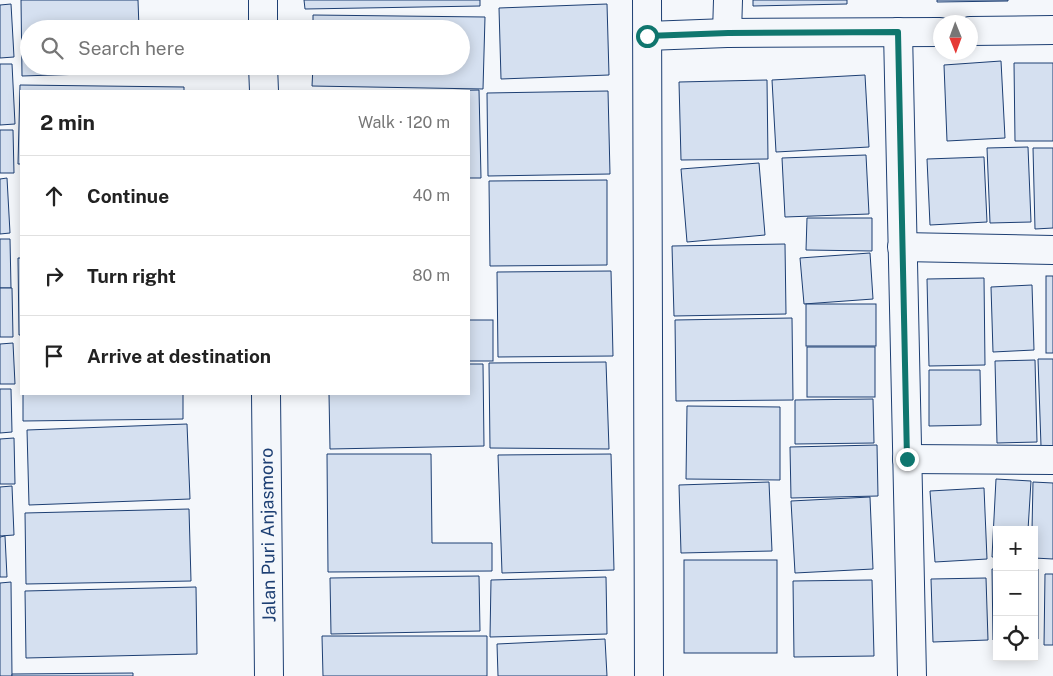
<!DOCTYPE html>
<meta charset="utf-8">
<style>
:root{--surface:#fff;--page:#f2f2f2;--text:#222;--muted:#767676;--line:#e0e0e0}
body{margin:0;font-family:"Public Sans",sans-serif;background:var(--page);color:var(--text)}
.controls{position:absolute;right:15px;bottom:15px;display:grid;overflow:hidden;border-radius:0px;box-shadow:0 2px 12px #0003}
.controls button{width:45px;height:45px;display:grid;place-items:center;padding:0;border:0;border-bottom:1px solid var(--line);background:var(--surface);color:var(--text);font:25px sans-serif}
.compass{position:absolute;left:933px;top:15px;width:45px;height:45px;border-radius:50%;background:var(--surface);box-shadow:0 2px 12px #0003;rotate:179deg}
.stop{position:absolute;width:15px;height:15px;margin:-11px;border:4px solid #0f766e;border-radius:50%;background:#fff}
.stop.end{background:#0f766e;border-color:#fff;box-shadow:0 1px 5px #0008}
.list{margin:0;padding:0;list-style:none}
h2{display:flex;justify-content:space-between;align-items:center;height:65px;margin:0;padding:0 20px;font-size:21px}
h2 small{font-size:16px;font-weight:400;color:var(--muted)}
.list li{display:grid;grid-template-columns:32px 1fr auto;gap:15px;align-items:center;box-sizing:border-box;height:80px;padding:0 20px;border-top:1px solid var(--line)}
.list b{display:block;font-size:19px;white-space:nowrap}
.list em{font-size:16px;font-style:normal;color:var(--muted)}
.icon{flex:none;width:28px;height:28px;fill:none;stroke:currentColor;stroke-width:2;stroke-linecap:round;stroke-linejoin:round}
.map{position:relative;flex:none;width:1053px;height:676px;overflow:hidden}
.search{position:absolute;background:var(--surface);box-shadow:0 2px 12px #0003;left:20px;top:20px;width:450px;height:55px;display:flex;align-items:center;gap:12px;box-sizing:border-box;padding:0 18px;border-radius:28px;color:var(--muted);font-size:19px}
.panel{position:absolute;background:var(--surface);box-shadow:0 2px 12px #0003;left:20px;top:90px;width:450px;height:305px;border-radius:0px}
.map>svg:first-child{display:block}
.building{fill:#d5e0f0;stroke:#1d3f73}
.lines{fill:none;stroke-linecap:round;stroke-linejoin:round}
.minor-casing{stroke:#1d3f73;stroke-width:30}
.minor{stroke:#f4f7fb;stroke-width:28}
.route{stroke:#0f766e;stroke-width:6}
.labels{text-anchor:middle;stroke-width:4;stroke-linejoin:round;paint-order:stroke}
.street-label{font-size:18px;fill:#1d3f73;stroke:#f4f7fb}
</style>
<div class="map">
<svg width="1053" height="676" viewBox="0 0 1053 676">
<rect width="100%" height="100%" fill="#f4f7fb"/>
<g class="building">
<polygon points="21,0 138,0 139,29 29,29 29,66 84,66 85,74 22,76"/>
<polygon points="304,0 480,0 480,6 305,9"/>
<polygon points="753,0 847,0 847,4 753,6"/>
<polygon points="937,0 1008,0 1008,1 937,2"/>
<polygon points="11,4 14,57 0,58 0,5"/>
<polygon points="607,4 609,75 501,79 499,8"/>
<polygon points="313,15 485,17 483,89 312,86 313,66 461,66 461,29 313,29"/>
<polygon points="1001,61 1005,138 947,141 944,65"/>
<polygon points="1014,63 1053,63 1053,141 1015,141"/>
<polygon points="0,64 12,64 15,124 0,125"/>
<polygon points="865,75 869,147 776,152 772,80"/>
<polygon points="767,80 768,159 681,160 679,82"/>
<polygon points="20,85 184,87 184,91 21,91 21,164 18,164"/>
<polygon points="479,90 481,178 469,178 469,91 426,91"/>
<polygon points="608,91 610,174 488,176 487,93"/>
<polygon points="0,130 13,130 14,173 0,173"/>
<polygon points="1028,147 1031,222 990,223 987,148"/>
<polygon points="1033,148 1053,148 1053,228 1035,229"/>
<polygon points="866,155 869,214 785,217 782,158"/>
<polygon points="984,157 987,222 930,225 927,159"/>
<polygon points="759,163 765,235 687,242 681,169"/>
<polygon points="7,178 10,233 0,234 0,179"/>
<polygon points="607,180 607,265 490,266 489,181"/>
<polygon points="807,218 872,218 872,251 806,250"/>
<polygon points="0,239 10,239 11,288 0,288"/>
<polygon points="785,244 786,314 674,316 672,246"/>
<polygon points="870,253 873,299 804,304 800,258"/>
<polygon points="18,258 21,258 21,335 19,335"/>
<polygon points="611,271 613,356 498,357 497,272"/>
<rect x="1046" y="276" width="7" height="77"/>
<polygon points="984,278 985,365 929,366 927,279"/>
<polygon points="1032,285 1034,350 993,352 991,287"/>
<polygon points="0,288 12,288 13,337 0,337"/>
<rect x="806" y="304" width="70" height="42"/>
<polygon points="792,318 793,400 676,401 675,320"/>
<rect x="469" y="320" width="24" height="41"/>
<polygon points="13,343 15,384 0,384 0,344"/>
<rect x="807" y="347" width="68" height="50"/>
<polygon points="1038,359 1053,359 1053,446 1041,446"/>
<polygon points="1035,360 1037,442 997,443 995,361"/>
<polygon points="606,362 609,449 490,448 489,363"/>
<polygon points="469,364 483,364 484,446 330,449 329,394 469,394"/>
<polygon points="929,370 980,370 981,425 929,426"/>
<polygon points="0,389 11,389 12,432 0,433"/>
<polygon points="23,394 183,394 183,419 23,421"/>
<polygon points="873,399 874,443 795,444 795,400"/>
<polygon points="687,406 780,407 780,480 686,479"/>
<polygon points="187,424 190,499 29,505 27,430"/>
<polygon points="14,438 15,484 0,484 0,439"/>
<polygon points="877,445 878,496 791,498 790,447"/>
<polygon points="327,454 431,454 432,543 492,543 492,571 328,572"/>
<polygon points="611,454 614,570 502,573 498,455"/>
<polygon points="996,479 1031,481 1028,530 997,530 997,557 992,557"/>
<polygon points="769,482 772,551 681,553 679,485"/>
<polygon points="1033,482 1053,483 1053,559 1034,558 1034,530 1032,530"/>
<polygon points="12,486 14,535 0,536 0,487"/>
<polygon points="984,488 987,559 935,562 930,491"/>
<polygon points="870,497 873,569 795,573 791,501"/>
<polygon points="189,509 191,581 26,584 25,513"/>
<polygon points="5,536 7,577 0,577 0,537"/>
<rect x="684" y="560" width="93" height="93"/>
<polygon points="992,569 997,569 997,640 993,640"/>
<polygon points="1034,569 1038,569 1038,639 1034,640"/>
<polygon points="1045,574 1053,574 1053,645 1044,645"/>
<polygon points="479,576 480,631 331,634 330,578"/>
<polygon points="606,577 607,634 490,637 491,580"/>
<polygon points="986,578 988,640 933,642 931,579"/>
<polygon points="872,580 874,656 794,657 793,581"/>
<polygon points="11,582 12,676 0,676 0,583"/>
<polygon points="196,587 197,654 26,658 25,591"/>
<polygon points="322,636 487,636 487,676 323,676"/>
<polygon points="605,639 607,676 498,676 497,644"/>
<polygon points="133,673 133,676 12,676 12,674"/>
</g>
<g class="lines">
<defs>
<g id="minor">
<polyline points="263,0 263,29"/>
<polyline points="647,0 649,676"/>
<polyline points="970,31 1053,30"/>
<polyline points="898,32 912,676"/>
<polyline points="727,33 728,0"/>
<polyline points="647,36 727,33 940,32"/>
<polyline points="263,66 264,91"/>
<polyline points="902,247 1053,250"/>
<polyline points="266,394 269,676"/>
<polyline points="907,459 1053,460"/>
</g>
</defs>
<use href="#minor" class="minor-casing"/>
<use href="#minor" class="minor"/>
</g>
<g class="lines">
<polyline class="route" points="647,36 728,33 898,32 907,459"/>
</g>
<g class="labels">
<g class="street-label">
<text transform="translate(268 535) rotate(-91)" y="6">Jalan Puri Anjasmoro</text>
</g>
</g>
</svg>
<div class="controls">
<button>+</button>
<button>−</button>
<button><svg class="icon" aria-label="locate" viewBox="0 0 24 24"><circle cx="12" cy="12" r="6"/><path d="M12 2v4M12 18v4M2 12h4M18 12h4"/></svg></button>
</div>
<svg class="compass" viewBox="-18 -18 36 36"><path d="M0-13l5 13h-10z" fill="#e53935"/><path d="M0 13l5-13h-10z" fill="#767676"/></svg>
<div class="stop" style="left:647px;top:36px"></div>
<div class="stop end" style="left:907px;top:459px"></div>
<div class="search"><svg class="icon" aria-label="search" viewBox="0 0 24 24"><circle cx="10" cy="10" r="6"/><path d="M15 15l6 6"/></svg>Search here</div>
<section class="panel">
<h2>2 min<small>Walk · 120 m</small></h2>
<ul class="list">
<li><svg class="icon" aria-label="ahead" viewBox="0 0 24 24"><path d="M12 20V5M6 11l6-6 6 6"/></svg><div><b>Continue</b></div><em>40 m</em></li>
<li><svg class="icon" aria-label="right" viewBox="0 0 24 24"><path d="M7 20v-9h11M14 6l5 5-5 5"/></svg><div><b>Turn right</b></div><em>80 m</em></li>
<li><svg class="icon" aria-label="arrive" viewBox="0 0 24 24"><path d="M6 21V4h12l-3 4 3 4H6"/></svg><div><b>Arrive at destination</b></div></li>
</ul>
</section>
</div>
